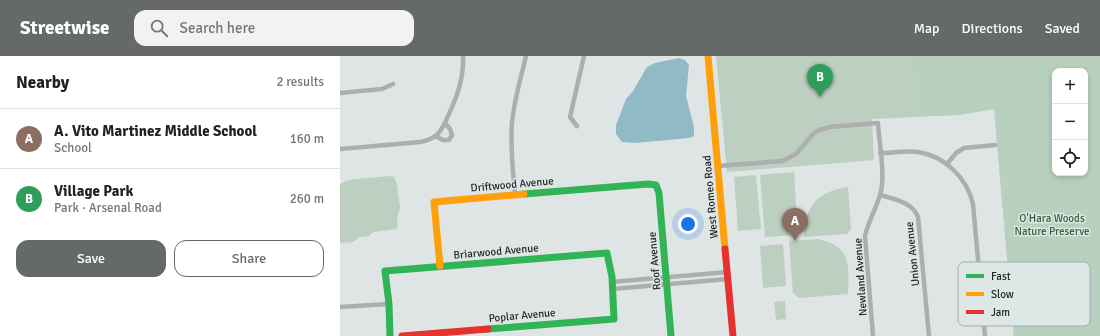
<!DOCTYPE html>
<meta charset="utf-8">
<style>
:root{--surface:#fff;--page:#f2f2f2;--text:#222;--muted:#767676;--line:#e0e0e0;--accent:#656a69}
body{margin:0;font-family:Signika,sans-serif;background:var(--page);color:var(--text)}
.controls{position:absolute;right:12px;top:12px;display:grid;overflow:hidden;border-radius:8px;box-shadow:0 2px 6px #0003}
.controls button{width:36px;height:36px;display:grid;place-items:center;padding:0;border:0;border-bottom:1px solid var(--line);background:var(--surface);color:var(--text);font:20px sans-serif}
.you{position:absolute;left:348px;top:168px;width:14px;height:14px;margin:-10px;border:3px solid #fff;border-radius:50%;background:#1a73e8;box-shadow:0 0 0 6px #1a73e833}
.badge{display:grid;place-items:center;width:26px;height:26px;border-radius:50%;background:var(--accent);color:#fff;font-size:13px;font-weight:700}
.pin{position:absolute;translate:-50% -33px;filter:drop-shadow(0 1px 2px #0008)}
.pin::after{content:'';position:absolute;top:21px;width:14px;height:12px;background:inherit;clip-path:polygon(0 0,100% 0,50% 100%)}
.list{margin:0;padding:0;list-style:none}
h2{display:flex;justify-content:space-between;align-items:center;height:52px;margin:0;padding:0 16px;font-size:17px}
h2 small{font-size:13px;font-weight:400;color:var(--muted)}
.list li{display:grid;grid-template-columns:26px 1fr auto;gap:12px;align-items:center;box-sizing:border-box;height:60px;padding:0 16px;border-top:1px solid var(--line)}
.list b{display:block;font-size:15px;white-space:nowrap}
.list p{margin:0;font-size:13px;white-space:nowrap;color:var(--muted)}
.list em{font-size:13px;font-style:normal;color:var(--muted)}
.actions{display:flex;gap:8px;padding:12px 16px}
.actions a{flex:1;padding:9px 0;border:1px solid var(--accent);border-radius:12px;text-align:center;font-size:14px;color:var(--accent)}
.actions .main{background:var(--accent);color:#fff}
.icon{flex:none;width:22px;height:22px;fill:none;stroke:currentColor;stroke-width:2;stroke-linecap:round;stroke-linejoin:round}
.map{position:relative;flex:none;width:760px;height:280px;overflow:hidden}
header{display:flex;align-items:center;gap:24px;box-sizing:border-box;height:56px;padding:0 20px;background:var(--accent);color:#fff}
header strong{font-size:19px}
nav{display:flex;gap:22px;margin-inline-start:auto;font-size:14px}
.search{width:280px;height:36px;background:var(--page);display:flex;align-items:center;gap:10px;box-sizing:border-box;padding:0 14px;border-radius:12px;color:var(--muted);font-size:15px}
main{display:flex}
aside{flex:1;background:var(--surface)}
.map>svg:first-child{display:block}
.green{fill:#bccfc0;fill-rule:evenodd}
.forest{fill:#b8d1be;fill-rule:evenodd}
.water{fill:#91bac7}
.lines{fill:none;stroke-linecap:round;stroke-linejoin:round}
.street{stroke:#acafae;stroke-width:4.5}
.fast{stroke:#30b455;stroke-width:7}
.slow{stroke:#ff9f0a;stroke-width:7}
.jam{stroke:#e5322d;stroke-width:7}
.labels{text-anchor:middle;stroke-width:3;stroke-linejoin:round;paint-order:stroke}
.street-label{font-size:11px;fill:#242727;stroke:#dde7e6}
.park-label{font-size:11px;fill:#2b663a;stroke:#dde7e6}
.key{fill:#dde7e6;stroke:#a6adad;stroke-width:1}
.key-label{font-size:11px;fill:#242727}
</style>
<header>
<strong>Streetwise</strong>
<div class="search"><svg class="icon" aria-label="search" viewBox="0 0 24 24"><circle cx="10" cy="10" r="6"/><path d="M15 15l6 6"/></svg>Search here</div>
<nav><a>Map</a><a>Directions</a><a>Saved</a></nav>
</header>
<main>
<aside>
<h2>Nearby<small>2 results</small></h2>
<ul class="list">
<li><span class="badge" style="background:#8d6e63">A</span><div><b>A. Vito Martinez Middle School</b><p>School</p></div><em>160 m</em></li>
<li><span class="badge" style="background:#2e9e5b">B</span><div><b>Village Park</b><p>Park · Arsenal Road</p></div><em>260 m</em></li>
</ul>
<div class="actions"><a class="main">Save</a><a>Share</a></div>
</aside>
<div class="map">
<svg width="760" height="280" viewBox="0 0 760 280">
<rect width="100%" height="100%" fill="#dfe5e4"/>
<g class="green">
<path d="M376,0H760V280H674L654,53L619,59L532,63L534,104L387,116ZM715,15H745V117H715Z"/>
<polygon points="454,116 458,179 425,181 420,119"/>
<polygon points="416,119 421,173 398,175 394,121"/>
<polygon points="48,120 54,121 57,128 60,152 57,162 58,171 57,173 33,176 29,180 20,181 13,186 1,187 0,185 0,128 8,124"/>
<path d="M508,131L511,173L507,178L464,181C465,149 477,136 508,131Z"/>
<path d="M478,183C512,191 509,209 508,238L459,242L453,237L449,185Z"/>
<polygon points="443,188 446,230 423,232 420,190"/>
<polygon points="445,245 446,263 436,264 434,246"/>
</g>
<path class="forest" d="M569,0H760V280H674L654,53L619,59L581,60L578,22ZM715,15H745V117H715Z"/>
<polygon class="water" points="339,2 345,4 349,9 346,40 354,71 354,80 349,82 295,87 282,86 276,78 276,69 286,43 293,35 307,11 315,7"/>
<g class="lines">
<g class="street">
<polyline points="0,37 42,33 53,28"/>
<polyline points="237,70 230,61 244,0"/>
<polyline points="95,80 103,84 109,84 112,79 110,73 105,67"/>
<path d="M0,93L80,86C86,85 92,83 97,79C102,74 105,67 108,60C117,41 124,22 123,0"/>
<path d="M540,97C553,97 566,94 578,96C605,100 627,122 633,148L645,280"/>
<polyline points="607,108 616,97 624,92 655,89"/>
<path d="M378,110L443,105L457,97L473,78L479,74L490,71L538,67C539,88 546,120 540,139C536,153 528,166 525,180L533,280"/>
<path d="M175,139C173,115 170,91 172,67C174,44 181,22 186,0"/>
<path d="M540,139C554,143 572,146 578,161L589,280"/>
<polyline points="271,226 388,216"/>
<polyline points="272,233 388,223"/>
<polyline points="0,251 49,248"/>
</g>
<g class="fast">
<polyline points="184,138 308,128 316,129 319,137 331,280"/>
<polyline points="50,280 49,248 45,215 267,197 272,221 274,263 148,273"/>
</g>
<g class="slow">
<polyline points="368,0 385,193"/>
<polyline points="100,210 94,146 184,138"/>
</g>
<g class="jam">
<polyline points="385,193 393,280"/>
<polyline points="62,280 148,273"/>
</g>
</g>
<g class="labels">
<g class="street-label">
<text transform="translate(172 128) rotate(-5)" y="4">Driftwood Avenue</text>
<text transform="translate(370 141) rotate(-95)" y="4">West Romeo Road</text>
<text transform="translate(156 195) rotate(-5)" y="4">Briarwood Avenue</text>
<text transform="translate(572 198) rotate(-96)" y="4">Union Avenue</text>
<text transform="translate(314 205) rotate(-95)" y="4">Roof Avenue</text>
<text transform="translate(520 221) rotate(-94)" y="4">Newland Avenue</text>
<text transform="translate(182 259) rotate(-5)" y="4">Poplar Avenue</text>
</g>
<g class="park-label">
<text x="712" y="166">O'Hara Woods<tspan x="712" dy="13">Nature Preserve</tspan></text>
</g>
</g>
<rect x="618" y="206" width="132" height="64" rx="6" class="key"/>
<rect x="626" y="218" width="18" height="4" fill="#30b455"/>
<rect x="626" y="236" width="18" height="4" fill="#ff9f0a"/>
<rect x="626" y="254" width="18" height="4" fill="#e5322d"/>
<g class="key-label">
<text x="651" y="224">Fast</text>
<text x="651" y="242">Slow</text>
<text x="651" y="260">Jam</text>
</g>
</svg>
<div class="controls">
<button>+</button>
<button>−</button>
<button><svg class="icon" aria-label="locate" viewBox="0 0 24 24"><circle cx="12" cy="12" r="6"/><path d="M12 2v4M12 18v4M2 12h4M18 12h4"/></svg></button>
</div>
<div class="you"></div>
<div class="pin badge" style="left:455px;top:185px;background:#8d6e63">A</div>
<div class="pin badge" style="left:480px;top:41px;background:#2e9e5b">B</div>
</div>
</main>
